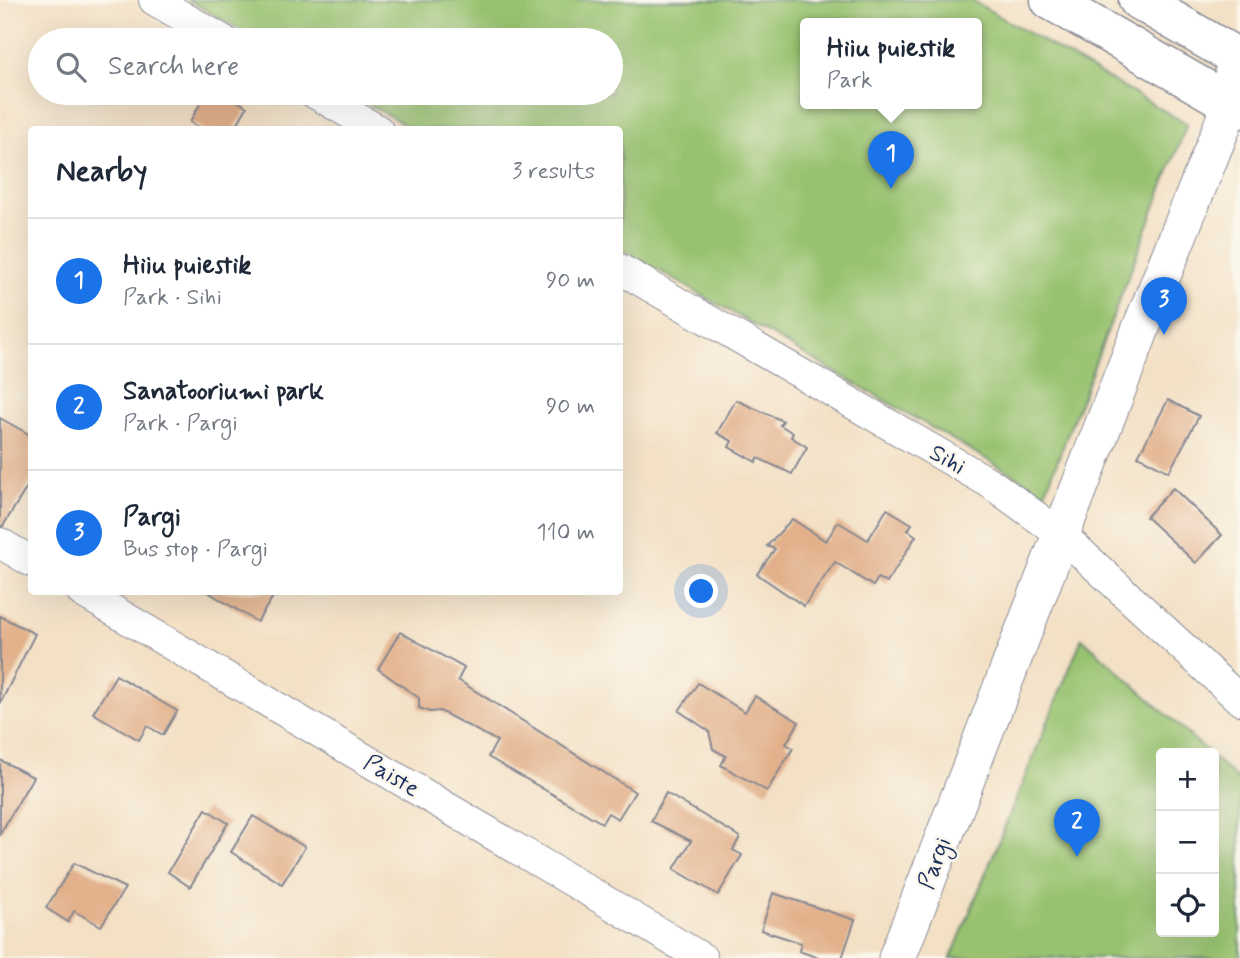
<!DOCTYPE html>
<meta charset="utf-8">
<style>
:root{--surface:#fff;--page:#f6f6f7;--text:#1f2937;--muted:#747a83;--line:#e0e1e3;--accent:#1a73e8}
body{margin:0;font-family:Mynerve,sans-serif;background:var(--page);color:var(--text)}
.controls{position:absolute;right:21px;bottom:21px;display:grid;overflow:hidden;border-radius:7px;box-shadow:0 7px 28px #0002}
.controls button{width:63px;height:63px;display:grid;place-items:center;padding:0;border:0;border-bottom:2px solid var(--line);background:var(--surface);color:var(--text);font:35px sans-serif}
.you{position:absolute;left:702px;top:592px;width:24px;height:24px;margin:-18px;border:5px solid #fff;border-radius:50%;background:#1a73e8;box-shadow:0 0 0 10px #1a73e833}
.badge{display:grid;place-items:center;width:46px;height:46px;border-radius:50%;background:var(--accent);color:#fff;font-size:23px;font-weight:700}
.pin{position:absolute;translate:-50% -58px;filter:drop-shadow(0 2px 4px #0008)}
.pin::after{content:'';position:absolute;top:37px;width:24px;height:21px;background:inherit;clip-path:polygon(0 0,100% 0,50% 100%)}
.popup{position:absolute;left:800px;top:18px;width:182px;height:91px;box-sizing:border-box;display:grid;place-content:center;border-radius:7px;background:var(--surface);filter:drop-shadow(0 2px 5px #0005);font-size:23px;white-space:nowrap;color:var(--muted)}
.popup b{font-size:26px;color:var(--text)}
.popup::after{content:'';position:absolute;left:50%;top:100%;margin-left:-14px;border:14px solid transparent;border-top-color:var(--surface)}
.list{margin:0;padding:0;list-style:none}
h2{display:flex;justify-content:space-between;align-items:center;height:91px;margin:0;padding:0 28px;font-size:30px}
h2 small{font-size:23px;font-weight:400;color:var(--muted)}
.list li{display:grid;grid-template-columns:46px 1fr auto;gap:21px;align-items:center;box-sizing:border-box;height:126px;padding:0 28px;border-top:2px solid var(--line)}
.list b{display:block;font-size:26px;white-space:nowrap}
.list p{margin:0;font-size:23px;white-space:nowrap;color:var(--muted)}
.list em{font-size:23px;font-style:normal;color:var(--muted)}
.icon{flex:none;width:38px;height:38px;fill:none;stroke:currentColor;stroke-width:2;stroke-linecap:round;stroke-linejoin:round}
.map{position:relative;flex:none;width:1240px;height:958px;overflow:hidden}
.search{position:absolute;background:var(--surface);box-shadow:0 7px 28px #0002;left:28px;top:28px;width:595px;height:77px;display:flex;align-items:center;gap:18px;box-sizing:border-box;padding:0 24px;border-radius:38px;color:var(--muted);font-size:26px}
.panel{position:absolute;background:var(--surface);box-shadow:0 7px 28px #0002;left:28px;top:126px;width:595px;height:469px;border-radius:7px}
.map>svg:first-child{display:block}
.green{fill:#98c26f;stroke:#5a7866;stroke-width:2;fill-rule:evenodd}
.building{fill:#e2b08a}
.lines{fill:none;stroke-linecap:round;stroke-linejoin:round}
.minor-casing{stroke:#878892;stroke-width:32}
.tertiary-casing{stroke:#878892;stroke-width:39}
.trunk-casing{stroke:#878892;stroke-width:41}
.minor{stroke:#fff;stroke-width:30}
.tertiary{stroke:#fff;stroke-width:37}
.trunk{stroke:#fff;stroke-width:38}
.labels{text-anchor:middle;stroke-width:5;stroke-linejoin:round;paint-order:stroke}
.street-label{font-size:24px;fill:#1b2f5e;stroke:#fbf7ec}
</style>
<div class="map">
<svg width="1240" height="958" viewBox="0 0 1240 958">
<rect width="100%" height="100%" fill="#fbf7ec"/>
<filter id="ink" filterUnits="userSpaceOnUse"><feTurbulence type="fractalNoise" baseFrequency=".0143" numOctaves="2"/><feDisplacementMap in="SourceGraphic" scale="14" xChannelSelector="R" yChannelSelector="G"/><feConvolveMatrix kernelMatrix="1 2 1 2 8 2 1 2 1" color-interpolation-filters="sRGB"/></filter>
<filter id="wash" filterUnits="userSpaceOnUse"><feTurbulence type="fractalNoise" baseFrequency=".00686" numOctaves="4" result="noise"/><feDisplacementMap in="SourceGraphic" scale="28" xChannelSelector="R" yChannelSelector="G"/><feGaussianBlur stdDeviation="1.57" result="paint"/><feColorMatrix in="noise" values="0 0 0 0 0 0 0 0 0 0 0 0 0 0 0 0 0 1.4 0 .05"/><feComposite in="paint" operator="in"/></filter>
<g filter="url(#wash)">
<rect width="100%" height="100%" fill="#f3e0c5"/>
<g class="green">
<path d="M188,0H971L1187,124L1045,493L620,248V130L413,129L349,93H611V40H258ZM805,23H977V103H805Z"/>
<polygon points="1082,638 1209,753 1161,753 1161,932 1214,932 1214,758 1240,782 1240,958 951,958"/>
</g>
<g id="blocks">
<g class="building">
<polygon points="206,93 223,93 247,107 234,130 204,130 190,122"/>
<polygon points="736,400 783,421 780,425 793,433 791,437 807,447 792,474 758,458 756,462 729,447 732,441 717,433"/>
<polygon points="1168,400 1199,416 1169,472 1138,456"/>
<polygon points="0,418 32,436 32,479 3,526 0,526"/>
<polygon points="1173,488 1222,535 1196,563 1146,517"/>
<polygon points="887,509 912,524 908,530 916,536 887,583 878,578 873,586 835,562 804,606 757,574 775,549 767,546 792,519 826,541 838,522 868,540"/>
<polygon points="208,592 276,592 257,622"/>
<polygon points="0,616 35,634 0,704"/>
<polygon points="400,632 464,668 458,680 635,792 618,819 608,813 602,823 488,757 497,741 440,711 430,712 419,708 419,698 378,669"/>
<polygon points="116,675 177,711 163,735 147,726 139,740 93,713"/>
<polygon points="698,683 745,712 755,696 799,722 786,744 793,748 767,791 721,765 726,756 713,749 709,731 679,711"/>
<polygon points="0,760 33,777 0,834"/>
<polygon points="666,793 740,837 733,850 742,855 718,895 674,869 691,841 651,821"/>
<polygon points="206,809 228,823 190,887 168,872"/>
<polygon points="253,816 305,847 282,884 231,852"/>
<polygon points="74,863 125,888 101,926 74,911 68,922 46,908"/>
<polygon points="773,893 855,920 842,958 819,958 799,951 801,943 761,930"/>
</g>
</g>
</g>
<g filter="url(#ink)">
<use href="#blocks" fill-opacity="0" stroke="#878892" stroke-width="2"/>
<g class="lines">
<defs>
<g id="minor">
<polyline points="154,0 223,40"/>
<polyline points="314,93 378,130"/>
<polyline points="620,269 990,483 1063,536 1240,700"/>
<polyline points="0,543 32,562"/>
<polyline points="82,592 702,958"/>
</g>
<polyline id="tertiary" points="897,958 1143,323 1231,104 1235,56"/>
<g id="trunk">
<polyline points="1050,0 1240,109"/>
<polyline points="1138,0 1240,59"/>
</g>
</defs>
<use href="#minor" class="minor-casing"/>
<use href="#tertiary" class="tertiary-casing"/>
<use href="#trunk" class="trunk-casing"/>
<use href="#minor" class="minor"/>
<use href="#tertiary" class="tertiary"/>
<use href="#trunk" class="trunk"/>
</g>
</g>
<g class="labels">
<g class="street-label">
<text transform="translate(948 459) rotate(30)" y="8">Sihi</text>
<text transform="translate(392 775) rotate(31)" y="8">Paiste</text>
<text transform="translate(934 863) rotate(-69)" y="8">Pargi</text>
</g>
</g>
</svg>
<div class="controls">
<button>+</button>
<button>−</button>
<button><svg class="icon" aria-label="locate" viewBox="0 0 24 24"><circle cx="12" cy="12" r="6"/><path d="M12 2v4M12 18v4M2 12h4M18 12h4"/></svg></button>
</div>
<div class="you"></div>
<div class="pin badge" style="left:891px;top:189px">1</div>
<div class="popup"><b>Hiiu puiestik</b>Park</div>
<div class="pin badge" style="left:1077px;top:857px">2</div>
<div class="pin badge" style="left:1164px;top:335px">3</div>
<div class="search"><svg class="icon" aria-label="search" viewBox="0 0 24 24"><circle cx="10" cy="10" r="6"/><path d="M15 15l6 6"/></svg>Search here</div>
<section class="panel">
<h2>Nearby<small>3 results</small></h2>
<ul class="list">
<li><span class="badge">1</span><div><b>Hiiu puiestik</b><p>Park · Sihi</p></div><em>90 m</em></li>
<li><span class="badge">2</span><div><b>Sanatooriumi park</b><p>Park · Pargi</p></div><em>90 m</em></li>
<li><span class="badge">3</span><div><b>Pargi</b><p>Bus stop · Pargi</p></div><em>110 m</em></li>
</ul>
</section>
</div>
